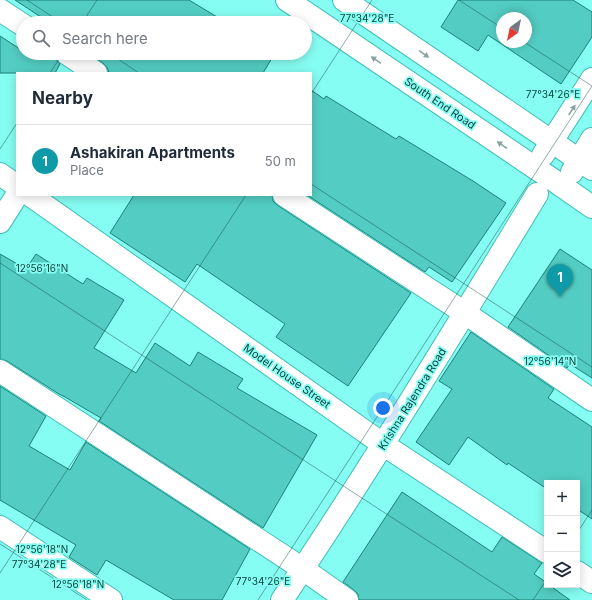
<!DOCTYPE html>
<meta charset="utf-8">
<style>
:root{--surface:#fff;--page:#f2f2f3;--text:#1f2937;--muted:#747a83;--line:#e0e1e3;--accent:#2563eb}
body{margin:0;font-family:Inter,sans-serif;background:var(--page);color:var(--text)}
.controls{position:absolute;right:12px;bottom:12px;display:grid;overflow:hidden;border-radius:0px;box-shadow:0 2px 10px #0003}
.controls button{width:36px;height:36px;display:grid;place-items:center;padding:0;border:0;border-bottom:1px solid var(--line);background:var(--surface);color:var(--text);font:20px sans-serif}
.compass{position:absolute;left:496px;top:12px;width:36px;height:36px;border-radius:50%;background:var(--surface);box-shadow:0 2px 10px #0003;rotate:213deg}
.you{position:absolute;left:383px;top:408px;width:14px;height:14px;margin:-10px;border:3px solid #fff;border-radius:50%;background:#1a73e8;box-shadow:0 0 0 6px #1a73e833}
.badge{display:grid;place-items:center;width:26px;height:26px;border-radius:50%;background:var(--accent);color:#fff;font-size:13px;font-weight:700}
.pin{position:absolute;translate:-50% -33px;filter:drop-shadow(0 1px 2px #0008)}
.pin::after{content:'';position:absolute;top:21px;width:14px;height:12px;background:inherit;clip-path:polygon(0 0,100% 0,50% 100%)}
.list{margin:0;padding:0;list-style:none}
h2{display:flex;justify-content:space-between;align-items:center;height:52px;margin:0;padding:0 16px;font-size:17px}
h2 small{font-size:13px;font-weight:400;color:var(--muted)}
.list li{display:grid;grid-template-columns:26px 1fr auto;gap:12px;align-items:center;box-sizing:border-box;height:72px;padding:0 16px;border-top:1px solid var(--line)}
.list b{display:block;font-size:15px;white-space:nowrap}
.list p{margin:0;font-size:13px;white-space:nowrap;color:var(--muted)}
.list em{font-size:13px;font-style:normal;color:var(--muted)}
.icon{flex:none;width:22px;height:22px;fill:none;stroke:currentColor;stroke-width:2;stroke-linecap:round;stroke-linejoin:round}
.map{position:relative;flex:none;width:592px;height:600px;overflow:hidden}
.search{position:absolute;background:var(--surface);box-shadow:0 2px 10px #0003;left:16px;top:16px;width:296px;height:44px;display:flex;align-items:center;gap:10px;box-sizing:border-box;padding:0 14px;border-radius:22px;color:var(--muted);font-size:15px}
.panel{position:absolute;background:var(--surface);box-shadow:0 2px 10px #0003;left:16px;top:72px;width:296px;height:124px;border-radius:0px}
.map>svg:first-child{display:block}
.building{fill:#53cdc3;stroke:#1d8079;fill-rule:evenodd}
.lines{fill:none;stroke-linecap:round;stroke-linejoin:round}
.minor-casing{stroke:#40beb4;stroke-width:24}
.tertiary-casing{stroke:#40beb4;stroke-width:24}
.secondary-casing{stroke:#40beb4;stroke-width:24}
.minor{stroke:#fff;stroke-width:22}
.tertiary{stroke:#fff;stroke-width:22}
.secondary{stroke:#fff;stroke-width:22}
.oneway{fill:#87a2a0}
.ticks{fill:none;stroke:#0f4541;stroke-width:1;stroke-opacity:0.45}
.labels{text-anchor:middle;stroke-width:3.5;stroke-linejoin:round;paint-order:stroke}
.street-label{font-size:11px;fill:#0f4541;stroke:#86fdf2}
.ticks-label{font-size:10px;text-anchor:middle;fill:#0f4541;stroke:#86fdf2;stroke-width:3.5;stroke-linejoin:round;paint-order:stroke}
</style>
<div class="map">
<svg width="592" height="600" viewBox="0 0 592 600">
<rect width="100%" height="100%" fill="#86fdf2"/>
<g class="building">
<polygon points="15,0 189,0 227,23 50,23"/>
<path d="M458,0H573L592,12V37L561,84L488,35L478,51L441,27ZM502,18H526V42H502Z"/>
<polygon points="0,36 23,51 23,53 54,53 55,59 60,64 55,73 0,73"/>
<polygon points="89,53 275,53 263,73 109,73 107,67 103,63"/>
<polygon points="311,90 324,99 326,96 396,139 399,136 473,181 506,203 452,282 429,267 425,272 307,195 311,195"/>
<polygon points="134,195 272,195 273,201 277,205 411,293 348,386 276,337 285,324 197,264 185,282 110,233"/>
<polygon points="560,249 592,270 592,378 570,364 567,368 508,327"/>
<polygon points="0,254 26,269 36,254 83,284 87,278 124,300 94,348 136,373 155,343 190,366 198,352 243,379 237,388 317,435 263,528 99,421 101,418 65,397 59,394 7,361 0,359"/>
<polygon points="471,332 554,389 548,398 592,427 592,519 577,509 577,483 547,483 547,489 508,463 507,465 468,437 449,465 416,442 452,389 439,381"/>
<polygon points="0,386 46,416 29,446 70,470 86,442 250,549 222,600 174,600 106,560 97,575 69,557 76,545 0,500"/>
<polygon points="402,492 492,552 502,537 542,563 534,574 547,583 547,585 549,585 570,600 359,600 358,594 354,590 343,582"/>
</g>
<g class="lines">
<defs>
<g id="minor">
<polyline points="0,10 23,25"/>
<polyline points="66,53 96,73"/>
<polyline points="0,174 17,186"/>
<polyline points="30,195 384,445 547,552"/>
<polyline points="284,195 465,313 592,400"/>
<polyline points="0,222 17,195"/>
<polyline points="0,371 303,569 347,600"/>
<polyline points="0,527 111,600"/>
<polyline points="577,572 592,582"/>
</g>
<g id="tertiary">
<polyline points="579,160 592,169"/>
<polyline points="562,186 592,207"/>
</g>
<g id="secondary">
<polyline points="287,0 562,186"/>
<polyline points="344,0 579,160"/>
<polyline points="543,155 592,79"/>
<polyline points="572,172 592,139"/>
<path d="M282,600C371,467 454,331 537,194"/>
</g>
</defs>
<use href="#minor" class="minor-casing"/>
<use href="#tertiary" class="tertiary-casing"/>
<use href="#secondary" class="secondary-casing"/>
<use href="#minor" class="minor"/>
<use href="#tertiary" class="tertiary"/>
<use href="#secondary" class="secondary"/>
</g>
<defs><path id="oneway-solid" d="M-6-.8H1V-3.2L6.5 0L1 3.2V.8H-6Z"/></defs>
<g class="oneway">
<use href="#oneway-solid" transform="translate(424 54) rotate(35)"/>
<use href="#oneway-solid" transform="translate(376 60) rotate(-146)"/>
<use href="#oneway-solid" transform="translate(572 110) rotate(-57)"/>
<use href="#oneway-solid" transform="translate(502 145) rotate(-146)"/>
</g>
<path class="ticks" d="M27,0L62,23M459,0L502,28M82,23L97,0M524,42L592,86M109,53L139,73M50,73L63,53M311,94L372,0M0,149L17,123M311,184L592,367M0,263L519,600M577,533L592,510M0,544L87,600M0,573L246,195M258,600L592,86M533,600L547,579"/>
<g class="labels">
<g class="street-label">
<text transform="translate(440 103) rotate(34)" y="4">South End Road</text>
<text transform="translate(287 376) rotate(35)" y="4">Model House Street</text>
<text transform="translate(412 399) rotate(-58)" y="4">Krishna Rajendra Road</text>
</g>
</g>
<g class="ticks-label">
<text x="367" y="22">77°34'28"E</text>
<text x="553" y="98">77°34'26"E</text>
<text x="42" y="272">12°56'16"N</text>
<text x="550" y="365">12°56'14"N</text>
<text x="42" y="553">12°56'18"N</text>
<text x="39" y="568">77°34'28"E</text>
<text x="263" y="585">77°34'26"E</text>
<text x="78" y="588">12°56'18"N</text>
</g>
</svg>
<div class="controls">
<button>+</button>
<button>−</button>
<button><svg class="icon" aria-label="layers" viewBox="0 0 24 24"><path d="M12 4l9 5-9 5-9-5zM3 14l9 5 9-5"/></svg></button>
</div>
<svg class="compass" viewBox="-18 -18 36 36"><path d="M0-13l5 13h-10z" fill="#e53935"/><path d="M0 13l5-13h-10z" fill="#747a83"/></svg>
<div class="you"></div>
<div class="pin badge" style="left:560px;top:297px;background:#0f9aa8">1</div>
<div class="search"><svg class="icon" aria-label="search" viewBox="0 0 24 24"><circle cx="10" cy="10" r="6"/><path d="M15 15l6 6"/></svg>Search here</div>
<section class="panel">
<h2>Nearby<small></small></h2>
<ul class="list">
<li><span class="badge" style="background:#0f9aa8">1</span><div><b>Ashakiran Apartments</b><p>Place</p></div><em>50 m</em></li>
</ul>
</section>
</div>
